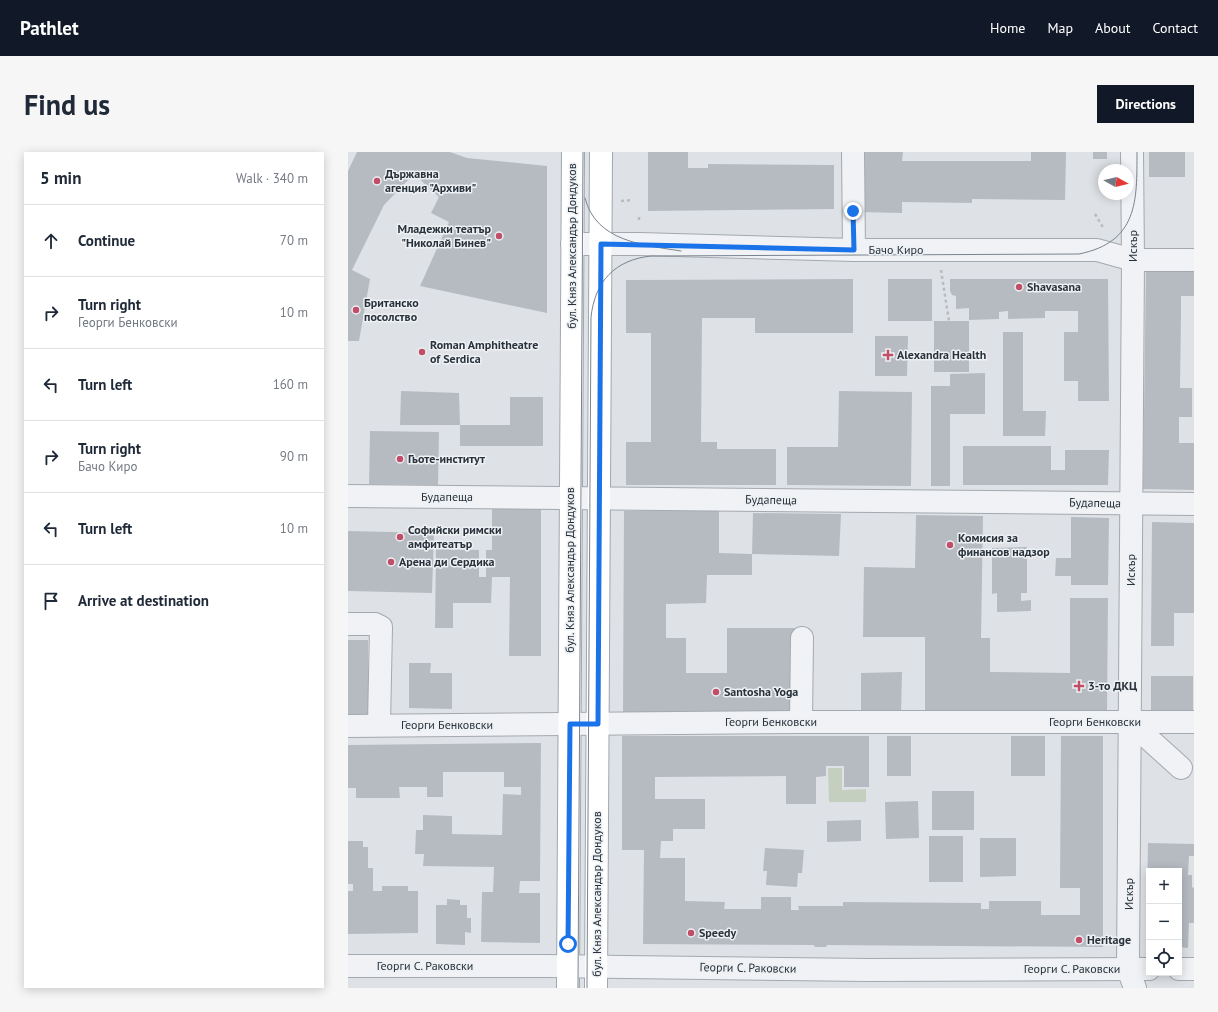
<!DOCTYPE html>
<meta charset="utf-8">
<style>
:root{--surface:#fff;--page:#f6f6f7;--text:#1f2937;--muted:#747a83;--line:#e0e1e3;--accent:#111827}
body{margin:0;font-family:"PT Sans",sans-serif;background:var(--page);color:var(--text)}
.controls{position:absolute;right:12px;bottom:12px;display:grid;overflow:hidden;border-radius:0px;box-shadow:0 2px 10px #0003}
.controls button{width:36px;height:36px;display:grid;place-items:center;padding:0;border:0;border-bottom:1px solid var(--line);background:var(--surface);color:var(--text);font:20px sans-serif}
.compass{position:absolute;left:750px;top:12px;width:36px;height:36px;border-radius:50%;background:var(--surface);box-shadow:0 2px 10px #0003;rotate:98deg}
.stop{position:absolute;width:12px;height:12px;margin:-9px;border:3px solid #1a73e8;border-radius:50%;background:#fff}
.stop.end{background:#1a73e8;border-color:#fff;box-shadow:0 1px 4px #0008}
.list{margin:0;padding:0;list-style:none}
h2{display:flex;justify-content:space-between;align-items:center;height:52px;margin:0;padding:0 16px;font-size:17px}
h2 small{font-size:13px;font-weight:400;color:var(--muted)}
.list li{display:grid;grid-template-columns:26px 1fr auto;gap:12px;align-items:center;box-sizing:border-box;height:72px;padding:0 16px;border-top:1px solid var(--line)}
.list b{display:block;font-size:15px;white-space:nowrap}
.list p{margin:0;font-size:13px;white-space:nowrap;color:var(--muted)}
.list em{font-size:13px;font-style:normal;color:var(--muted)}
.icon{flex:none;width:22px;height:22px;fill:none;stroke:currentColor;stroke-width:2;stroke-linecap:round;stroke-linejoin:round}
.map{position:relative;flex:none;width:846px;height:836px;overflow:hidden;border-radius:0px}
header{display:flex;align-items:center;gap:24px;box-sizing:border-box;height:56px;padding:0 20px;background:var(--accent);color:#fff}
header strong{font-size:19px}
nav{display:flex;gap:22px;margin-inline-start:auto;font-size:14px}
.intro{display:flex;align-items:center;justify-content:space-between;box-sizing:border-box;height:96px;padding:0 24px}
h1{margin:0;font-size:28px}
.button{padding:10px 18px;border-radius:0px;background:var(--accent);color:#fff;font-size:14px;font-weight:700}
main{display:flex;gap:24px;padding:0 24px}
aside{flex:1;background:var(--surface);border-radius:0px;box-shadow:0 2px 10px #0003}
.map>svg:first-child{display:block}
.green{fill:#c5cfc0}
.building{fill:#b6bbc2}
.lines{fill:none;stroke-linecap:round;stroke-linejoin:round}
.minor-casing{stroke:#a4a9af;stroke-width:24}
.major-casing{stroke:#9fa7b1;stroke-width:24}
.path{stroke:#b8bcc1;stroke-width:2.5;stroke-dasharray:3 3;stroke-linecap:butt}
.minor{stroke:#f0f2f5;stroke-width:22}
.major{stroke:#fff;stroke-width:22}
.tram{stroke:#79838e;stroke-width:1}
.route{stroke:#1a73e8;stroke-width:5}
.poi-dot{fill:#c04e68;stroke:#edf1f4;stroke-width:1.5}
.labels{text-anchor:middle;stroke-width:3;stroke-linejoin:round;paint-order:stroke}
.poi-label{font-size:12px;font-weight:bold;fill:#29313b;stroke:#edf1f4;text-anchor:start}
.street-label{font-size:12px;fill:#29313b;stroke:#edf1f4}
</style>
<header>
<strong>Pathlet</strong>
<nav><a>Home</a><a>Map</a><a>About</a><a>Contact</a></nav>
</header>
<div class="intro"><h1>Find us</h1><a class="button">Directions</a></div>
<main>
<aside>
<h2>5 min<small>Walk · 340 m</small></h2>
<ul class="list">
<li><svg class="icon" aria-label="ahead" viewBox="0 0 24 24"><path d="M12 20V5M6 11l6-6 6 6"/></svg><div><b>Continue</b></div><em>70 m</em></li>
<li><svg class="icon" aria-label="right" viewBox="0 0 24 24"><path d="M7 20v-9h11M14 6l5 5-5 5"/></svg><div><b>Turn right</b><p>Георги Бенковски</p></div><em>10 m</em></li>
<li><svg class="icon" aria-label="left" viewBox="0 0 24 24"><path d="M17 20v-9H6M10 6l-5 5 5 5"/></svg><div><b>Turn left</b></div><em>160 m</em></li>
<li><svg class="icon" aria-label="right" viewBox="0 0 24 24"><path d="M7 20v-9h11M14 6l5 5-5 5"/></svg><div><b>Turn right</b><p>Бачо Киро</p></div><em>90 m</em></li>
<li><svg class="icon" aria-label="left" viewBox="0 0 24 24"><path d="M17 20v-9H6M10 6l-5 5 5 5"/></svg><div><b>Turn left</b></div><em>10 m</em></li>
<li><svg class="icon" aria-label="arrive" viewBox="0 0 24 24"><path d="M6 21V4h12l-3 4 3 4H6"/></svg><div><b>Arrive at destination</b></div></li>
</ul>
</aside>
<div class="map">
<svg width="846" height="836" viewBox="0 0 846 836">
<rect width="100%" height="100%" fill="#dee2e6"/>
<polygon class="green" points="494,616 494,638 518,637 518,650 481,650 480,616"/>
<g class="building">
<polygon points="9,0 102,0 119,6 199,14 199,161 72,134 101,70 83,61 91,45 66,22 36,53 4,118 22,127 11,189 0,189 0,19"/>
<polygon points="300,0 340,0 340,16 360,16 360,12 486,13 486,57 300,59"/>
<polygon points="513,0 555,0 554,9 683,9 683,0 718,0 717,48 624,47 624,51 554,50 554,61 512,60"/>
<rect x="745" y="0" width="14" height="7"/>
<rect x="801" y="0" width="36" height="25"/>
<polygon points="798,116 846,116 846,144 833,144 833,164 832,236 844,236 844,265 831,265 831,291 846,291 846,338 795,337"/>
<polygon points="505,127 505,181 407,181 407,166 354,166 353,290 369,290 369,297 428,297 428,333 278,333 278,290 303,290 303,181 278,181 278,128"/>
<rect x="540" y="127" width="44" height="42"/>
<polygon points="602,127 760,127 761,249 730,249 730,229 716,229 716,180 730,180 730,159 697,159 697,166 660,167 660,159 651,160 651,167 621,168 621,156 608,157 608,144 604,143 602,139"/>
<rect x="586" y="169" width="35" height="51"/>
<polygon points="655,180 675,180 675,259 698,259 697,284 655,284"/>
<polygon points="527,184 560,184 559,224 527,224"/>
<polygon points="637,221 637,262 602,262 602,334 583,334 583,234 602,234 602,222"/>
<polygon points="53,239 111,241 112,273 162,273 162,245 195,245 195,294 112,294 112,273 52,273"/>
<polygon points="491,239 564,240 563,334 439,333 439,295 490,295"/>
<polygon points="22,279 91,280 90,333 21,332"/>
<polygon points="615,294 703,294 703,318 717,318 717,298 761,298 760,333 615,333"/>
<polygon points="144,355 193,355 193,504 161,504 162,425 144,425 143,451 105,451 105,476 87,476 88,397 131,398 131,425 138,425 138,398 144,398"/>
<polygon points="276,359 371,359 371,401 404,402 404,423 359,423 358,451 318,452 318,486 338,486 338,521 379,521 379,476 449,476 449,560 275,560"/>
<polygon points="405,361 493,362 491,404 404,402"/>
<polygon points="568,363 635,364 633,486 642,486 642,520 722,521 722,446 760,446 759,560 577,560 577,485 515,485 516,415 567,416"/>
<polygon points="723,365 761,366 760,433 723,433 723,424 707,424 708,406 723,406"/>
<polygon points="804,370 846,371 846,461 826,461 826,494 803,494"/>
<polygon points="0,379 86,381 84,441 0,439"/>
<polygon points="679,395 679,441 673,441 673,449 683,448 683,459 649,460 649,441 644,442 644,396"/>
<rect x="0" y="488" width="20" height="74"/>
<polygon points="61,511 83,511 82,521 104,521 104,557 61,556"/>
<polygon points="554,520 553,560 513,560 513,521"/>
<rect x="803" y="524" width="42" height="36"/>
<polygon points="274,584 521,584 521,635 496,635 496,614 478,614 478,624 468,625 468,652 438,652 438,624 307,625 307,647 357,647 357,677 325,677 325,689 313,689 312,706 337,706 337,749 377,750 376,757 413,757 413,745 443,745 443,758 451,758 450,754 495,754 495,750 633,751 633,757 641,757 641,749 693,749 693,763 732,763 732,736 712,736 713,584 755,584 755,795 479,793 478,795 467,795 466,793 295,792 296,698 274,698"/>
<rect x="539" y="584" width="24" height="40"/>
<rect x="663" y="584" width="34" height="40"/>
<polygon points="193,591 192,729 172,729 171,741 192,741 192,791 133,790 134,740 145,740 146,715 75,714 76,702 67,702 68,678 75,678 75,663 104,664 104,682 154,683 155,642 173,643 173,635 156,635 156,620 95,620 95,645 79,645 79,635 51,635 52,646 8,646 8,636 0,636 0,593"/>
<rect x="584" y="639" width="42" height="39"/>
<polygon points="570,649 571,686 538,687 537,650"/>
<polygon points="513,668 513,689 479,690 479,669"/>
<rect x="581" y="684" width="34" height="46"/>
<polygon points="632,686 668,686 668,724 632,725"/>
<polygon points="0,689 15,689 15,695 20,695 20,716 25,716 25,739 34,739 34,734 60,734 60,739 70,739 70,781 0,782 0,739 5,739 5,732 0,732"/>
<polygon points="800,691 846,692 846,704 841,704 840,723 844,723 844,735 846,736 846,771 841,771 840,796 831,795 831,719 801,719 801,795 798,795"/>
<polygon points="417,696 456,698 454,721 450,721 449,735 418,733 419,719 415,719"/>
<polygon points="99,747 112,748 112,753 119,753 119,766 123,766 123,781 117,780 117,793 88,792 88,753 99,753"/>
</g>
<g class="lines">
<defs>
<g id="minor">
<polyline points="505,0 506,98"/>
<polyline points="784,0 785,108 780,817 787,836"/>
<polyline points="224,92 291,92 506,98 749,98 785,108 846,108"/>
<polyline points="0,344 846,352"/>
<polyline points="0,472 27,472 33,475 31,573"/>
<polyline points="453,570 454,486"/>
<polyline points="782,570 833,616"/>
<polyline points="0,574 453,570 846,570"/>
<polyline points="0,814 198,814 519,818 801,817"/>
<polyline points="831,817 846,817"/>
</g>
<g id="major">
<polyline points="220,836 225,0"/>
<polyline points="248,836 253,0"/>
</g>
</defs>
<use href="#minor" class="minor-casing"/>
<use href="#major" class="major-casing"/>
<g class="path">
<polyline points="273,49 284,48"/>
<polyline points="747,62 756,77"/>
<polyline points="291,68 291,62"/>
<polyline points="593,118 601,169"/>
</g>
<use href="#minor" class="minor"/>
<use href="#major" class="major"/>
<g class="tram">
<path d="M237,46C248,90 296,93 333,99"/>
<polyline points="230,836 235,0"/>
<path d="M239,836L243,165C247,129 267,108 303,104L731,102C790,90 789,49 789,0"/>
</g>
</g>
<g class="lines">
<polyline class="route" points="220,792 222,572 250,572 253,92 506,98 505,59"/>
</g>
<g class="poi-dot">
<circle cx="29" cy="29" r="4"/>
<circle cx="151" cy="84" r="4"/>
<circle cx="671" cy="135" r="4"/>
<circle cx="8" cy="158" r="4"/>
<circle cx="74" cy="200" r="4"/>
<path d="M538 197h4v4h4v4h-4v4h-4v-4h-4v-4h4z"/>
<circle cx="52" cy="307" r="4"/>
<circle cx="52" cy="385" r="4"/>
<circle cx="602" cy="393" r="4"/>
<circle cx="43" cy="410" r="4"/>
<path d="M729 528h4v4h4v4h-4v4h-4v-4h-4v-4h4z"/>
<circle cx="368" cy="540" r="4"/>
<circle cx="343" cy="781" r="4"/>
<circle cx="731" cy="788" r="4"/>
</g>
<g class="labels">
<g class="poi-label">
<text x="37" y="26">Държавна<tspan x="37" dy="14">агенция "Архиви"</tspan></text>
<text x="143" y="81" text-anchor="end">Младежки театър<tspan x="143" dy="14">"Николай Бинев"</tspan></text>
<text x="679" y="139">Shavasana</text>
<text x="16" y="155">Британско<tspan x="16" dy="14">посолство</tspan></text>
<text x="82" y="197">Roman Amphitheatre<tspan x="82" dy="14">of Serdica</tspan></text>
<text x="549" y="207">Alexandra Health</text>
<text x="60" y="311">Гьоте-институт</text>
<text x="60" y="382">Софийски римски<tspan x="60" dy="14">амфитеатър</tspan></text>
<text x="610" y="390">Комисия за<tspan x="610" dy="14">финансов надзор</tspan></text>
<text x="51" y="414">Арена ди Сердика</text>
<text x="740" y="538">3-то ДКЦ</text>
<text x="376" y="544">Santosha Yoga</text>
<text x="351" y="785">Speedy</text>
<text x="739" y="792">Heritage</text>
</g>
<g class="street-label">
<text transform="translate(224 94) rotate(-90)" y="4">бул. Княз Александър Дондуков</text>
<text transform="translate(785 94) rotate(-90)" y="4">Искър</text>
<text x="548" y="102">Бачо Киро</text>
<text x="99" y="349">Будапеща</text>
<text transform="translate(423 348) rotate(1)" y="4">Будапеща</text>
<text transform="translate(747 351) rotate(1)" y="4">Будапеща</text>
<text transform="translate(222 418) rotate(-90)" y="4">бул. Княз Александър Дондуков</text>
<text transform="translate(783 418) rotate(-90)" y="4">Искър</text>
<text x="423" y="574">Георги Бенковски</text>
<text x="747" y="574">Георги Бенковски</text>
<text x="99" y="577">Георги Бенковски</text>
<text transform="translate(249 742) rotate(-90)" y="4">бул. Княз Александър Дондуков</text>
<text transform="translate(781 742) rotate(-90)" y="4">Искър</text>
<text x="77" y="818">Георги С. Раковски</text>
<text transform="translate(400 816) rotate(1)" y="4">Георги С. Раковски</text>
<text x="724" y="821">Георги С. Раковски</text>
</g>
</g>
</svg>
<div class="controls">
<button>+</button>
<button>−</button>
<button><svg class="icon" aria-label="locate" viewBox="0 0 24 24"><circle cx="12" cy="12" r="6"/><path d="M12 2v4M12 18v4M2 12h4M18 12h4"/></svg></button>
</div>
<svg class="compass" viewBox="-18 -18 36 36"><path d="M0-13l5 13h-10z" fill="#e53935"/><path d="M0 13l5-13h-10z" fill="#747a83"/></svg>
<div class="stop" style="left:220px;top:792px"></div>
<div class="stop end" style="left:505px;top:59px"></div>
</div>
</main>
